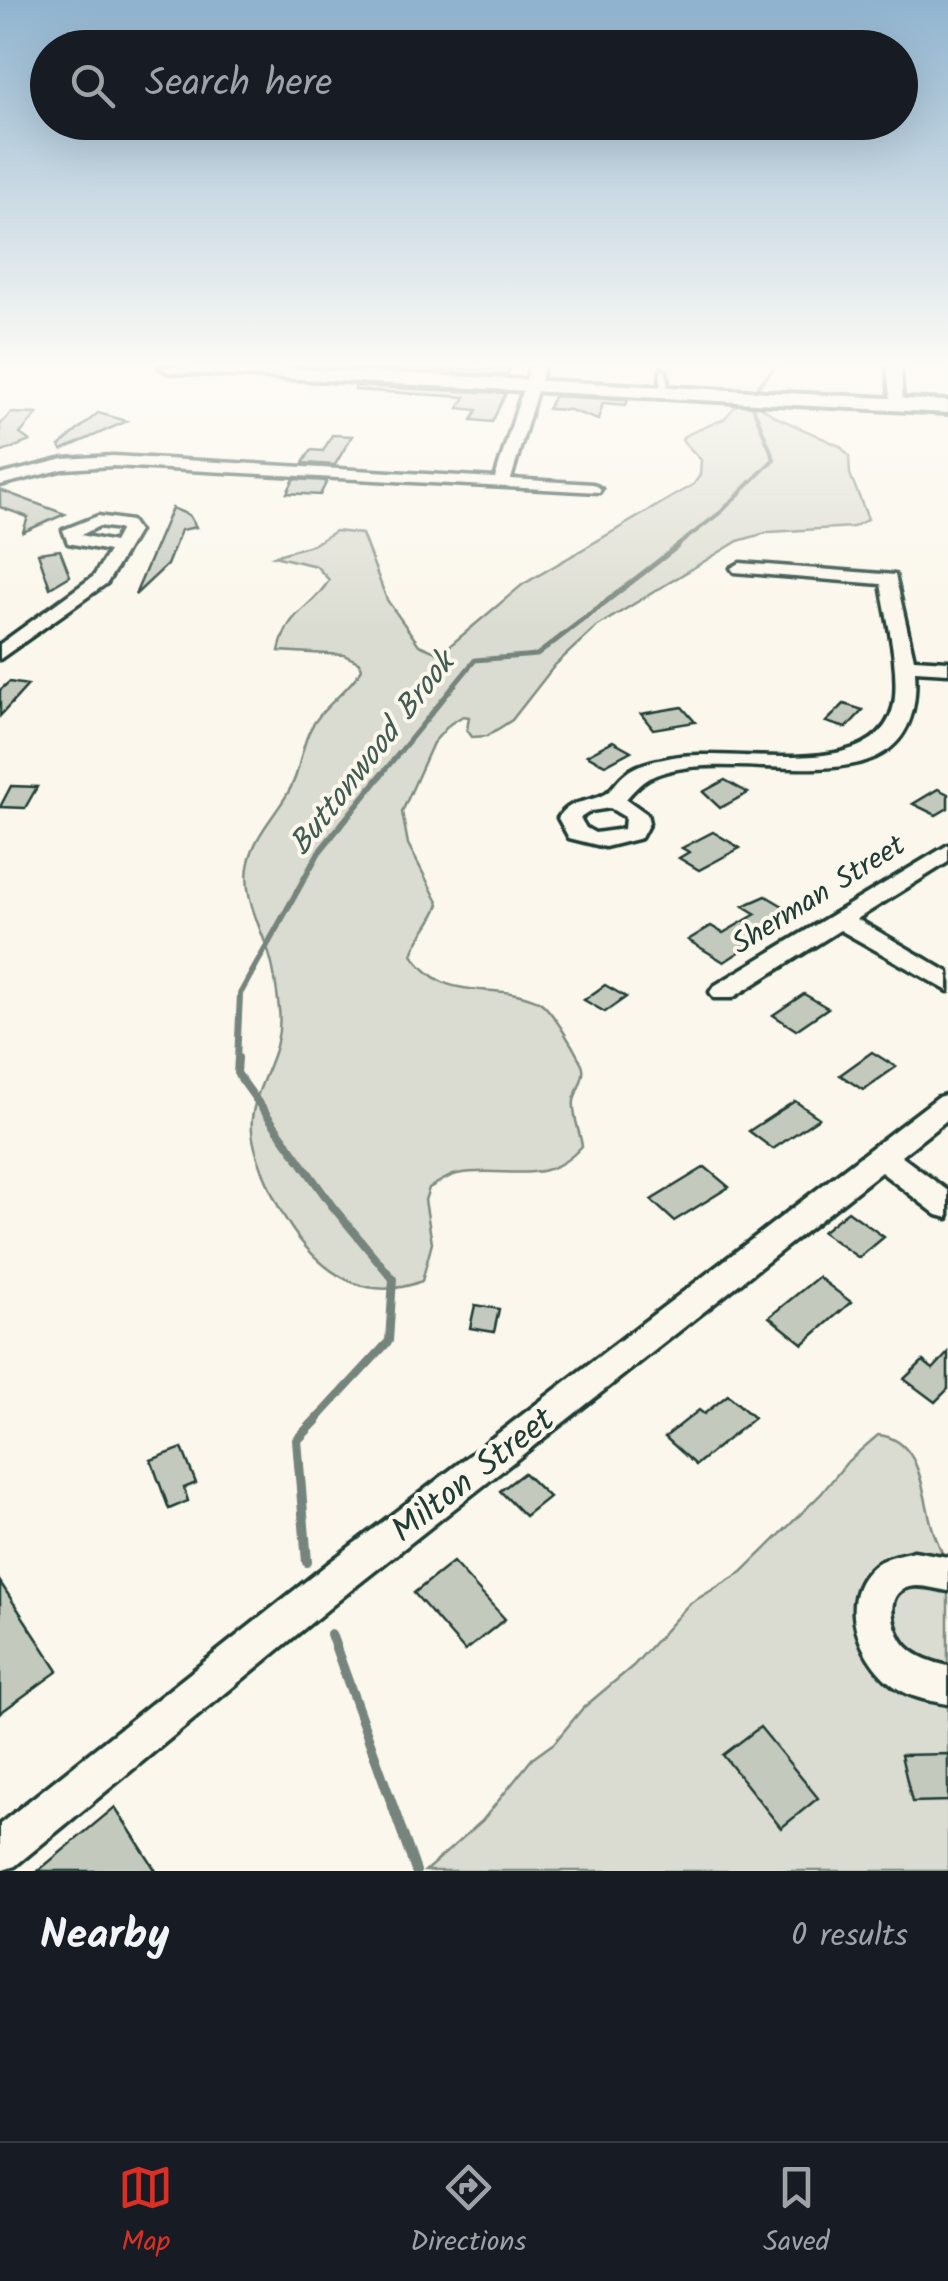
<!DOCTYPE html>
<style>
:root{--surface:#171b24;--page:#20242c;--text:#f1f3f6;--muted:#9ea1a6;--line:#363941;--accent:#d93025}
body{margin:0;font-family:Kalam,sans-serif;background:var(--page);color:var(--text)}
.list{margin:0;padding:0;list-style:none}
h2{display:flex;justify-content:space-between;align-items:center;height:130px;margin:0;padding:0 40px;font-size:42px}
h2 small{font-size:32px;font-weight:400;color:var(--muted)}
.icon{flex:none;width:55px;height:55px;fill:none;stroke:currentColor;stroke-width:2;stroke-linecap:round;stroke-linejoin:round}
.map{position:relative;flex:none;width:948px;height:1871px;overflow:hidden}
.search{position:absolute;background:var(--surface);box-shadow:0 10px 40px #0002;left:30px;right:30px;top:30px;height:110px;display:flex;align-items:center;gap:25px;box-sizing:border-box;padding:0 35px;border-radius:55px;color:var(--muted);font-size:38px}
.sheet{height:270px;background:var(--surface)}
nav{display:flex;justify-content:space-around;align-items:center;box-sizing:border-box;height:140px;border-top:2px solid var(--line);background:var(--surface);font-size:28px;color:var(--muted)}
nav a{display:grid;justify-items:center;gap:5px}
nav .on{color:var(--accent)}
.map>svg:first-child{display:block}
.green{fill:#dbdcd1;stroke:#7d8c82;stroke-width:2.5}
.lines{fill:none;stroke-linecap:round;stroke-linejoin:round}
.stream-far4{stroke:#74847b;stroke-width:4}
.stream-far3{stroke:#74847b;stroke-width:5}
.stream-far2{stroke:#74847b;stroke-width:6}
.stream-far1{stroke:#74847b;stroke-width:8}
.stream{stroke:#74847b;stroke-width:10}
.building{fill:#c4c9be;stroke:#1f3d34;stroke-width:2.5}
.service-casing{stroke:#1f3d34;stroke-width:8}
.minor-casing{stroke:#1f3d34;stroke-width:7}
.tertiary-casing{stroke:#1f3d34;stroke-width:8}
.service{fill:#fbf7ec;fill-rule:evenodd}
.minor{fill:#fbf7ec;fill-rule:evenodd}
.tertiary{fill:#fbf7ec;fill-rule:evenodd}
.labels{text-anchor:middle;stroke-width:8;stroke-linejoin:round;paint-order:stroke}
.street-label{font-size:30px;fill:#1f3d34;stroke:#fbf7ec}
.water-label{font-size:32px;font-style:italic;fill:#425b52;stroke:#fbf7ec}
.near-street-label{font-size:35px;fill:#1f3d34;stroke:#fbf7ec}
</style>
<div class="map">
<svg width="948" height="1871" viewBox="0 0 948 1871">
<rect width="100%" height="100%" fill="#fbf7ec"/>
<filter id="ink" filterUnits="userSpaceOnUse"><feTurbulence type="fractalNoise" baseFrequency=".01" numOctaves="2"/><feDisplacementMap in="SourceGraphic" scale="20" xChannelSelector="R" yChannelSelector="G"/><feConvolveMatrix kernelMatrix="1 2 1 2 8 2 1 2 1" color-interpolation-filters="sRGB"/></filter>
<g filter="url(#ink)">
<g class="green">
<path d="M749,399L776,417L840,446L849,456L850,474L868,519L853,527L769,532L738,541L596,627L555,665L512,720L487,736L472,737L467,730L469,717L463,716L450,724L433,743L402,812L408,844L439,904C432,924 418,935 412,955C449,1007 490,979 538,1001C551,1007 575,1050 582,1064C587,1076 576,1089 574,1101C572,1114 580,1132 582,1146C544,1190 505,1164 457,1174C448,1176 438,1183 429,1188L425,1200L432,1243L422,1281C344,1312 291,1242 265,1177C258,1159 250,1138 252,1118C257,1079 284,1054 279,1009C277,992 275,973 270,957C261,927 241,894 249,862C256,829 286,806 296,775C302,757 304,735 317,719C330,702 349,689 362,669L360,663L344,655L279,651C288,608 311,611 329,580L316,566L274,556L314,544L335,531L362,534L387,600L419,645L440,654L522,585L694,484L700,475L701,460L682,440L684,436L724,419L738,403Z"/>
<path d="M878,1435C923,1439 922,1496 933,1530C937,1542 943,1554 948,1567V1871H425L482,1821L532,1759L554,1743L583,1708L633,1666L689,1604L742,1572L821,1494L848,1461Z"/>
</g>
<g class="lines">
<g class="stream-far4">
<polyline points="753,392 775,367"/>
<polyline points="674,548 721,512 774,459 751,402"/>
</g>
<polyline class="stream-far3" points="381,775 475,660 537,655 678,546"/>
<polyline class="stream-far2" points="237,1061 240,994 319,852 383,773"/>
<polyline class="stream-far1" points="238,1058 237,1073 333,1207 393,1279 389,1341 316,1420"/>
<g class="stream">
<polyline points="307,1562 297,1440 318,1418"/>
<polyline points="331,1634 416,1871"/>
</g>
</g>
<g class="building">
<polygon points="428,367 481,370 511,367 507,375 355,368"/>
<polygon points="355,386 506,393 492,422 472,420 477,410 458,408 465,397 355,390"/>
<polygon points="554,396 628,400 626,405 603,403 598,420 570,410 548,409"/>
<polygon points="11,413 37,414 20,434 30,441 0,453 0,425"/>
<polygon points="98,413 127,421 62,450 59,446"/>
<polygon points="332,435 352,436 335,465 303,463 311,450 323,451"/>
<polygon points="294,479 327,481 320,495 287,493"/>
<polygon points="0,490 65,514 23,532 28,517 0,507"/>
<polygon points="172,508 189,515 196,527 181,530 167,565 135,595"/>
<polygon points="60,550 70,576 50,588 38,553"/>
<polygon points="9,682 28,685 0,716 0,690"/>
<polygon points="844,704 863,710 846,728 826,722"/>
<polygon points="682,707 695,722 653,729 641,714"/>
<polygon points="613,741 631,751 605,765 587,755"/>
<polygon points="725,780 748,793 720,808 703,792"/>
<polygon points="11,786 37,787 25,808 0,807"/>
<polygon points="938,789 948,794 948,808 936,815 913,804"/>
<polygon points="713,832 740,848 699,870 679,858 689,852 682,848"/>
<polygon points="766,896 793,912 741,943 747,947 724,962 688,940 711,926 723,933 756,914 743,906"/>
<polygon points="605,985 626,997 605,1012 584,1000"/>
<polygon points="804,994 828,1008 796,1030 773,1015"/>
<polygon points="872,1052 896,1067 863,1090 840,1075"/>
<polygon points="795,1101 819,1118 773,1149 749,1131"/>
<polygon points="705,1167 729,1187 674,1221 651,1200"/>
<polygon points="848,1211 884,1237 859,1258 822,1232"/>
<polygon points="818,1277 851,1302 803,1344 769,1317"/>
<polygon points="475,1305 499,1309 494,1332 470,1328"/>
<polygon points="948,1353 948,1389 935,1402 904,1379 923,1361 933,1369"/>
<polygon points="728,1395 754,1418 696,1465 665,1437 699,1410 704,1414"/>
<polygon points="182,1448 196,1483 184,1488 188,1501 169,1509 151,1460"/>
<polygon points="524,1473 549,1497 525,1516 500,1491"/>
<polygon points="453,1562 505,1619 465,1651 414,1593"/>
<polygon points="0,1582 58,1671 0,1713"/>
<polygon points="760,1727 818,1798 781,1828 723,1755"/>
<polygon points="948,1754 948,1801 912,1802 901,1755"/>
<polygon points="115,1807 156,1871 38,1871"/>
</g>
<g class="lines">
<defs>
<polygon id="service" points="661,370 666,371 668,392 664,394 660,392"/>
<g id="minor">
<polygon points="530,367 544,367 511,479 593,484 601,489 599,492 113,466 64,469 0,485 0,475 64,459 113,456 495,478"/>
<polygon points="887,367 901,367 903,407 891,404"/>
<path d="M98,516L131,521L138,531L107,583L0,659V644L94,576L109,551L68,543L63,530ZM99,526L119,529L120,531L114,542L81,535Z"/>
<path d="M740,563L895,575L914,659L948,661V673L915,671C926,829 731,736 649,778C640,783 633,791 626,799L647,814L649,823L641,838L605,847L569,838L558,818C571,799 584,804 603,795C612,791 617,780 625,774C636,764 653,761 668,758C731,744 886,789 895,697C898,659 887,621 881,584L734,572L731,568ZM610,808L625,817L624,829L595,833L586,828L580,818L591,811Z"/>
<polygon points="948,845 948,862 857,919 948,972 948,991 840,930 732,998 714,998 710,992 714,986"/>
<polygon points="948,1094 948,1119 901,1156 948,1191 948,1218 937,1215 881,1172 356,1586 15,1866 0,1871 0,1824 330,1562 938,1097"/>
<path d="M914,1551L948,1557V1591C936,1589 921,1584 909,1587C882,1593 893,1631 906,1646C918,1658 932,1662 948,1666V1704C933,1701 916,1699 902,1691C862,1669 831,1598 876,1564C886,1557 902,1554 914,1551Z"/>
</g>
<polygon id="tertiary" points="160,367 269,367 948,401 948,413 169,372"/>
</defs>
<use href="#service" class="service-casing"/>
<use href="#minor" class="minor-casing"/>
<use href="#tertiary" class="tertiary-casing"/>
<use href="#service" class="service"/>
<use href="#minor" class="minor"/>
<use href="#tertiary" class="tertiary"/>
</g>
</g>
<linearGradient id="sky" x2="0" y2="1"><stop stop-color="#90b4cf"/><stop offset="0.58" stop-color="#fdfbf6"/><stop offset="1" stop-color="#fdfbf6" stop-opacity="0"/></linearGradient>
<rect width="948" height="629" fill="url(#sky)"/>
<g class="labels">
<g class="street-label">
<text transform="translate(818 894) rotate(-32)" y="10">Sherman Street</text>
</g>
<g class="water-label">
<text transform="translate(371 753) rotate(-52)" y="11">Buttonwood Brook</text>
</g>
<g class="near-street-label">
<text transform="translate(472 1474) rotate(-38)" y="12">Milton Street</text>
</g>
</g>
</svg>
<div class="search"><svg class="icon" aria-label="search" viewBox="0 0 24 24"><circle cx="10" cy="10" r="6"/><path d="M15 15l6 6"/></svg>Search here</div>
</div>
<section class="sheet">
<h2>Nearby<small>0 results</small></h2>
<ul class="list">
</ul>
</section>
<nav>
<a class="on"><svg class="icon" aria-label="map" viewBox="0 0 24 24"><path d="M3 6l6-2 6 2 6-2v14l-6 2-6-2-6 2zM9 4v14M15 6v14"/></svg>Map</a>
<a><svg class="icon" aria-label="directions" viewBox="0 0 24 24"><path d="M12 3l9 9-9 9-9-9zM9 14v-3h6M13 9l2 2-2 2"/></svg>Directions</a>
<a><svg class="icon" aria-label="saved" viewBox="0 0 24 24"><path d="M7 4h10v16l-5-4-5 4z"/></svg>Saved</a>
</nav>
